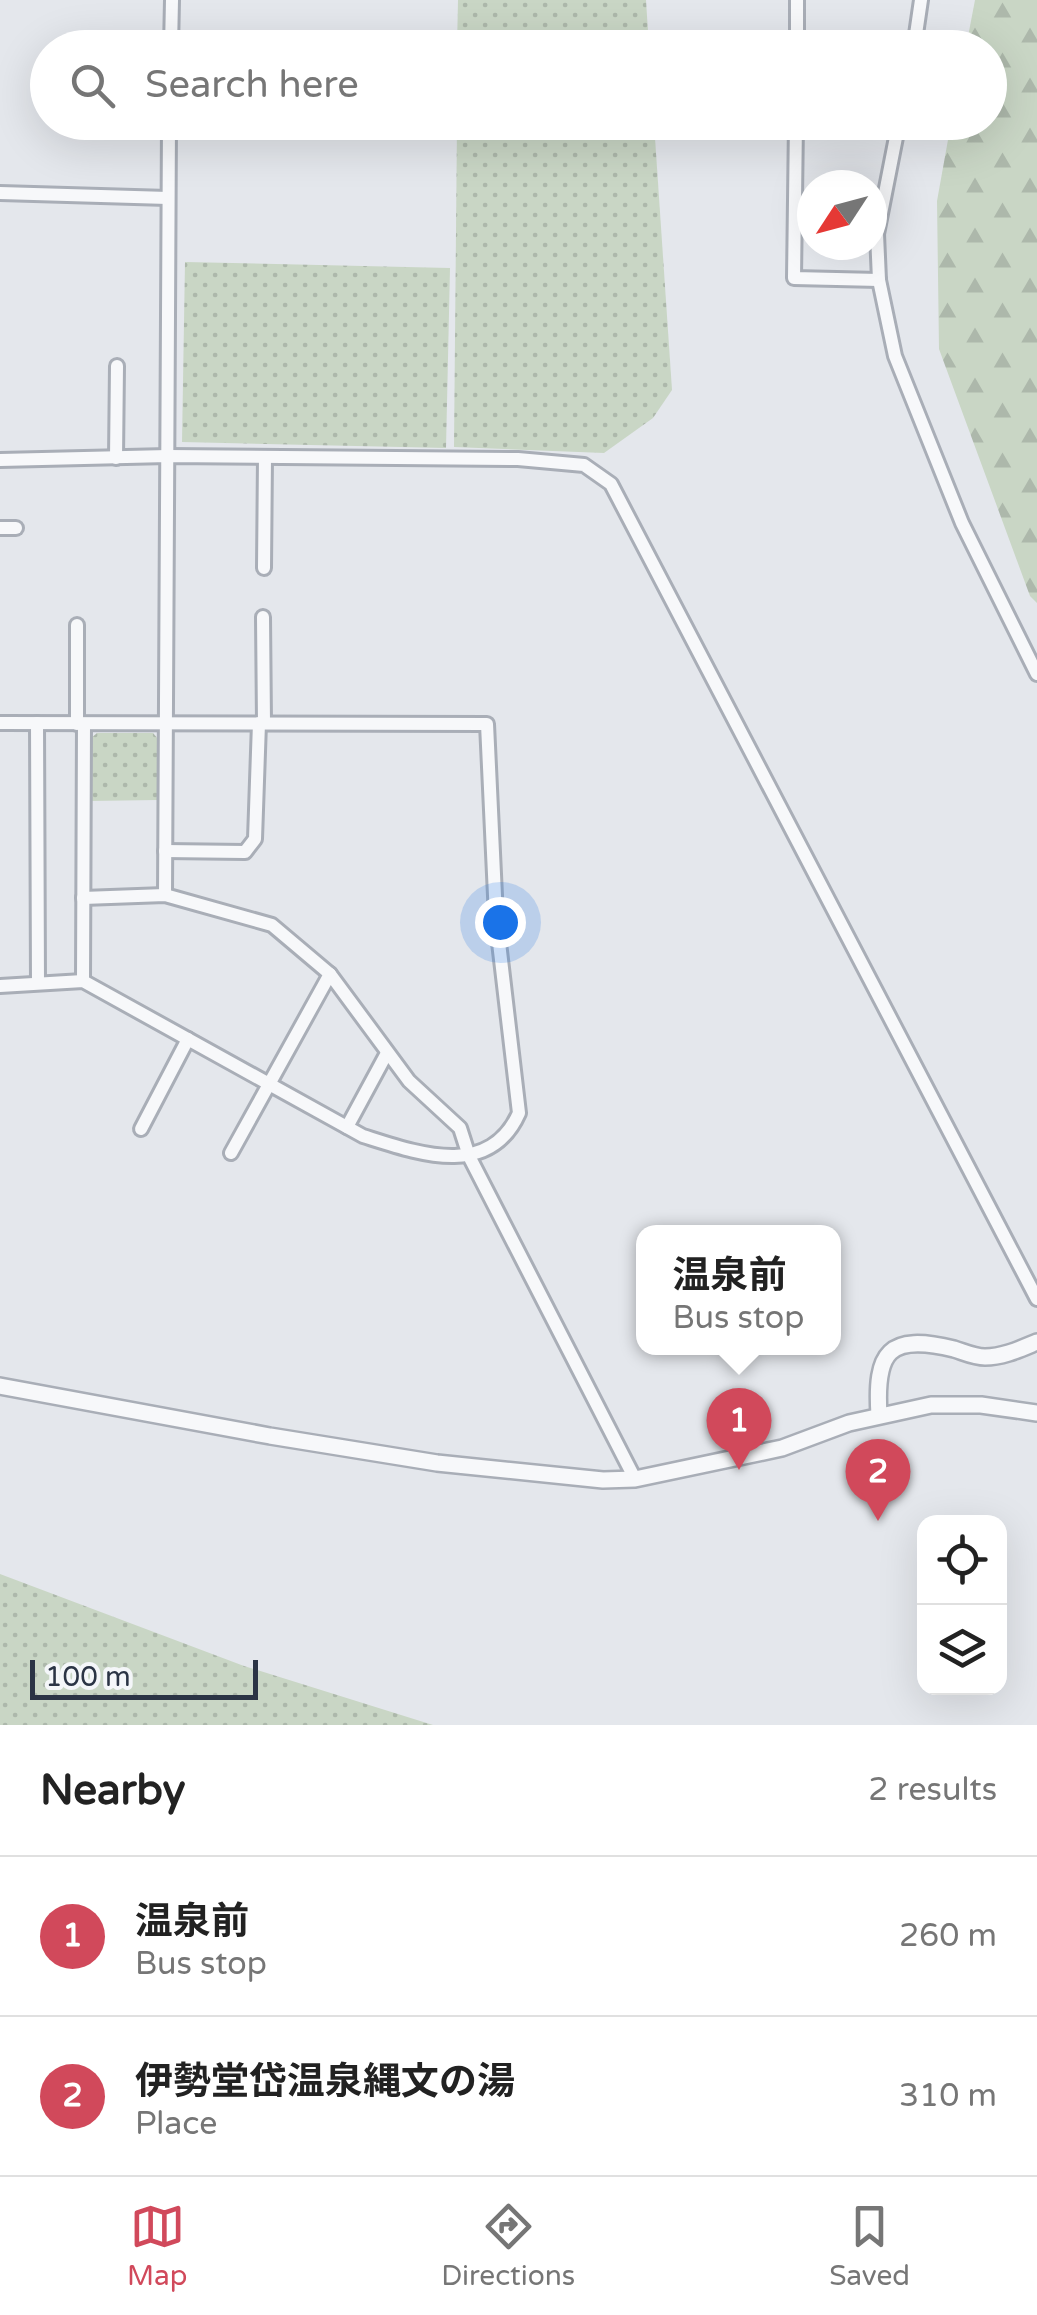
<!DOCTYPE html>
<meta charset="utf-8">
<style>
:root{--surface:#fff;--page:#f6f6f6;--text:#222;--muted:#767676;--line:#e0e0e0;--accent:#d1495b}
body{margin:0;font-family:"Varela Round","Noto Sans JP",sans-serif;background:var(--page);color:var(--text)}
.controls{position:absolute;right:30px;bottom:30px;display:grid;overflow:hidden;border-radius:20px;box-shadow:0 10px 40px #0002}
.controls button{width:90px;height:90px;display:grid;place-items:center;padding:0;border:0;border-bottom:2px solid var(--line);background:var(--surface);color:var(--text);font:50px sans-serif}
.compass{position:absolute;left:797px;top:170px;width:90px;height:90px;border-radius:50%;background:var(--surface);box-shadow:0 10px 40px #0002;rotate:234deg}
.scale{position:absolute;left:30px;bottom:25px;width:228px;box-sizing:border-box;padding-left:10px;border:5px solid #2b3445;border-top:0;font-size:28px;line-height:35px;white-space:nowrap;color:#2b3445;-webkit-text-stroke:8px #f4f6f9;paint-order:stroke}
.you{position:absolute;left:500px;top:922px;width:35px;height:35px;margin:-25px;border:8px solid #fff;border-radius:50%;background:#1a73e8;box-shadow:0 0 0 15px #1a73e833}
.badge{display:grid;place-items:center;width:65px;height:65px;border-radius:50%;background:var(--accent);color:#fff;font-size:32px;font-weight:700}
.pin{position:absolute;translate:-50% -82px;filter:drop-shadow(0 2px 5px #0008)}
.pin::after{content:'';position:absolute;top:52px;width:35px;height:30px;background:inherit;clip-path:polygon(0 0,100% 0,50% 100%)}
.popup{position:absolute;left:636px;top:1225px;width:205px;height:130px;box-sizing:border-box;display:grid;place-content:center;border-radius:20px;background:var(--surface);filter:drop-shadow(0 2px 8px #0005);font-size:32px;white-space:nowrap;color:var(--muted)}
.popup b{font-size:38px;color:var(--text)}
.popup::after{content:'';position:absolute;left:50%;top:100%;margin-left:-20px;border:20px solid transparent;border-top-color:var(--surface)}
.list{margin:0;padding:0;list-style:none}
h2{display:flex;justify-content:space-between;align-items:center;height:130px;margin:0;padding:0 40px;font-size:42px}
h2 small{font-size:32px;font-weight:400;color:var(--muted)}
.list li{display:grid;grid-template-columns:65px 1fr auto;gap:30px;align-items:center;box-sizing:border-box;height:160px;padding:0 40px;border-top:2px solid var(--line)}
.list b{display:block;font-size:38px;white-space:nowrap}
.list p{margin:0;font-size:32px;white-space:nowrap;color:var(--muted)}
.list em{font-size:32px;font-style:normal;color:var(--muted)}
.icon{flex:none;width:55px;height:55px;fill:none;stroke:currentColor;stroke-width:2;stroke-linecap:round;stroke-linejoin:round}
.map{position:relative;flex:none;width:1037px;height:1725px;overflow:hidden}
.search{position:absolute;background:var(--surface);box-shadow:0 10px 40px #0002;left:30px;right:30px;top:30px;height:110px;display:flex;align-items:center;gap:25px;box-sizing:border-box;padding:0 35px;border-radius:55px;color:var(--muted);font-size:38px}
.sheet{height:450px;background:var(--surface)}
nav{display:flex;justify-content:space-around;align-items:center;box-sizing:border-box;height:140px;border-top:2px solid var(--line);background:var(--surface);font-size:28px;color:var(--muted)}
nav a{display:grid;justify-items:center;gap:5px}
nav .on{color:var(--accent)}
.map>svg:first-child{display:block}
.grass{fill:url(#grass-dots)}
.forest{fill:url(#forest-firs)}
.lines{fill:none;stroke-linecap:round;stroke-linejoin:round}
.minor-casing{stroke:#a9aeb7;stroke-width:18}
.tertiary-casing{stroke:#a9aeb7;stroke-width:20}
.minor{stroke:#f7f8fa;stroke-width:12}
.tertiary{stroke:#f7f8fa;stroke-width:15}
</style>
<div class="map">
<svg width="1037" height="1725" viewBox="0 0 1037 1725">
<defs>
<pattern id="grass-dots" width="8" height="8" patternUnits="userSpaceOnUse" patternTransform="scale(2.5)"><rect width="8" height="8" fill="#c9d6c5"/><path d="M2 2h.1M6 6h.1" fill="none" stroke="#adb8ab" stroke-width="1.8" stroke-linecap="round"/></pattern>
<pattern id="forest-firs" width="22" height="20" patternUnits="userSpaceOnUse" patternTransform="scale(2.5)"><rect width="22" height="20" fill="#c9d6c5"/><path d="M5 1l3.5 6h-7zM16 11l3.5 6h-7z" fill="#adb8ab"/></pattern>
</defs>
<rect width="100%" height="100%" fill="#e4e7ec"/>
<g class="grass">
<polygon points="458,0 646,0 649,47 457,47"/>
<polygon points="457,123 654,123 672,390 653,418 604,453 454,447"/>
<polygon points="185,262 450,268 446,448 182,442"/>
<polygon points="97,733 153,733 159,740 158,800 90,801 89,740"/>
<polygon points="0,1574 244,1666 433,1725 0,1725"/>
</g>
<polygon class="forest" points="975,0 1037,0 1037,603 1030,596 939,349 937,201 951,123 990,122 990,48 966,47"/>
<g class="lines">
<defs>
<g id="minor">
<polyline points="171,48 172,0"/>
<polyline points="797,48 797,0"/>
<polyline points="914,48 921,0"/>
<polyline points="796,122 794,278 879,280"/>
<polyline points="899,122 877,234 879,280 895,356 962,523 1037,674"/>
<polyline points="0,193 168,198"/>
<polyline points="116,458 117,366"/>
<polyline points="0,460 168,456 518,459 584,465 611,484 1037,1299"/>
<polyline points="0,528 16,528"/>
<polyline points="264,568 265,457"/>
<polyline points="263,617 264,723"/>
<path d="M0,723L487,724L496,917L519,1113C489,1180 417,1153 363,1136L83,981L0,986"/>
<polyline points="37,723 38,983"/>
<polyline points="77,724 77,625"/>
<polyline points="165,851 245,852 255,839 259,723"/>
<polyline points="165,895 169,122"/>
<polyline points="83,898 165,895 272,925 330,974 409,1081 460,1128 469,1156 635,1479"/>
<polyline points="83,981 84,724"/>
<polyline points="347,1127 387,1053"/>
<polyline points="141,1129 188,1039"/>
<polyline points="231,1153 330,974"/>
</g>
<g id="tertiary">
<polyline points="0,1386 270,1436 437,1463 603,1480 635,1479 782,1448 849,1423 931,1405 981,1405 1037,1413"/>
<path d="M879,1415C875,1352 888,1333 954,1349C964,1352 974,1357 985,1357C1003,1357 1020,1349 1037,1342"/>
</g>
</defs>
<use href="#minor" class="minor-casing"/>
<use href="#tertiary" class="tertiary-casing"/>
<use href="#minor" class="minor"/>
<use href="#tertiary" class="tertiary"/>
</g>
</svg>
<div class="controls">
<button><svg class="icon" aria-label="locate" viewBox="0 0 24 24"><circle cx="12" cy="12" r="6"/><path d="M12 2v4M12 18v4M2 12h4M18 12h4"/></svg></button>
<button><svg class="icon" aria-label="layers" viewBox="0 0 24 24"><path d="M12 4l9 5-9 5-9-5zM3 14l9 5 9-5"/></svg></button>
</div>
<svg class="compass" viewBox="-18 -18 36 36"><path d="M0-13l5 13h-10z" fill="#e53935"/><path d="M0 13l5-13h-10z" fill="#767676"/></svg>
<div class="scale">100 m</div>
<div class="you"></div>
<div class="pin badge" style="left:739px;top:1470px">1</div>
<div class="popup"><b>温泉前</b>Bus stop</div>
<div class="pin badge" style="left:878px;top:1521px">2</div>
<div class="search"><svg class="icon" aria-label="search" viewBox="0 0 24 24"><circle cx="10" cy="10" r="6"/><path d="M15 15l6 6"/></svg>Search here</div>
</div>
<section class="sheet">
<h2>Nearby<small>2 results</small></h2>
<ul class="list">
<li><span class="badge">1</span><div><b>温泉前</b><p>Bus stop</p></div><em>260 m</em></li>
<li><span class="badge">2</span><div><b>伊勢堂岱温泉縄文の湯</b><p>Place</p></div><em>310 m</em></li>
</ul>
</section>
<nav>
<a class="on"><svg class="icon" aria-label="map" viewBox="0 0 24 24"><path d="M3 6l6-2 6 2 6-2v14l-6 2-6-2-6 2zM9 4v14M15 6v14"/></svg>Map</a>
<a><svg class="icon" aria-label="directions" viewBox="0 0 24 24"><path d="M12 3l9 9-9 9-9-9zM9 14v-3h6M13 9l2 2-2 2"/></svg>Directions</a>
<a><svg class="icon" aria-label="saved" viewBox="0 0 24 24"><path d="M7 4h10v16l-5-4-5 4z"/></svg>Saved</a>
</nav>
